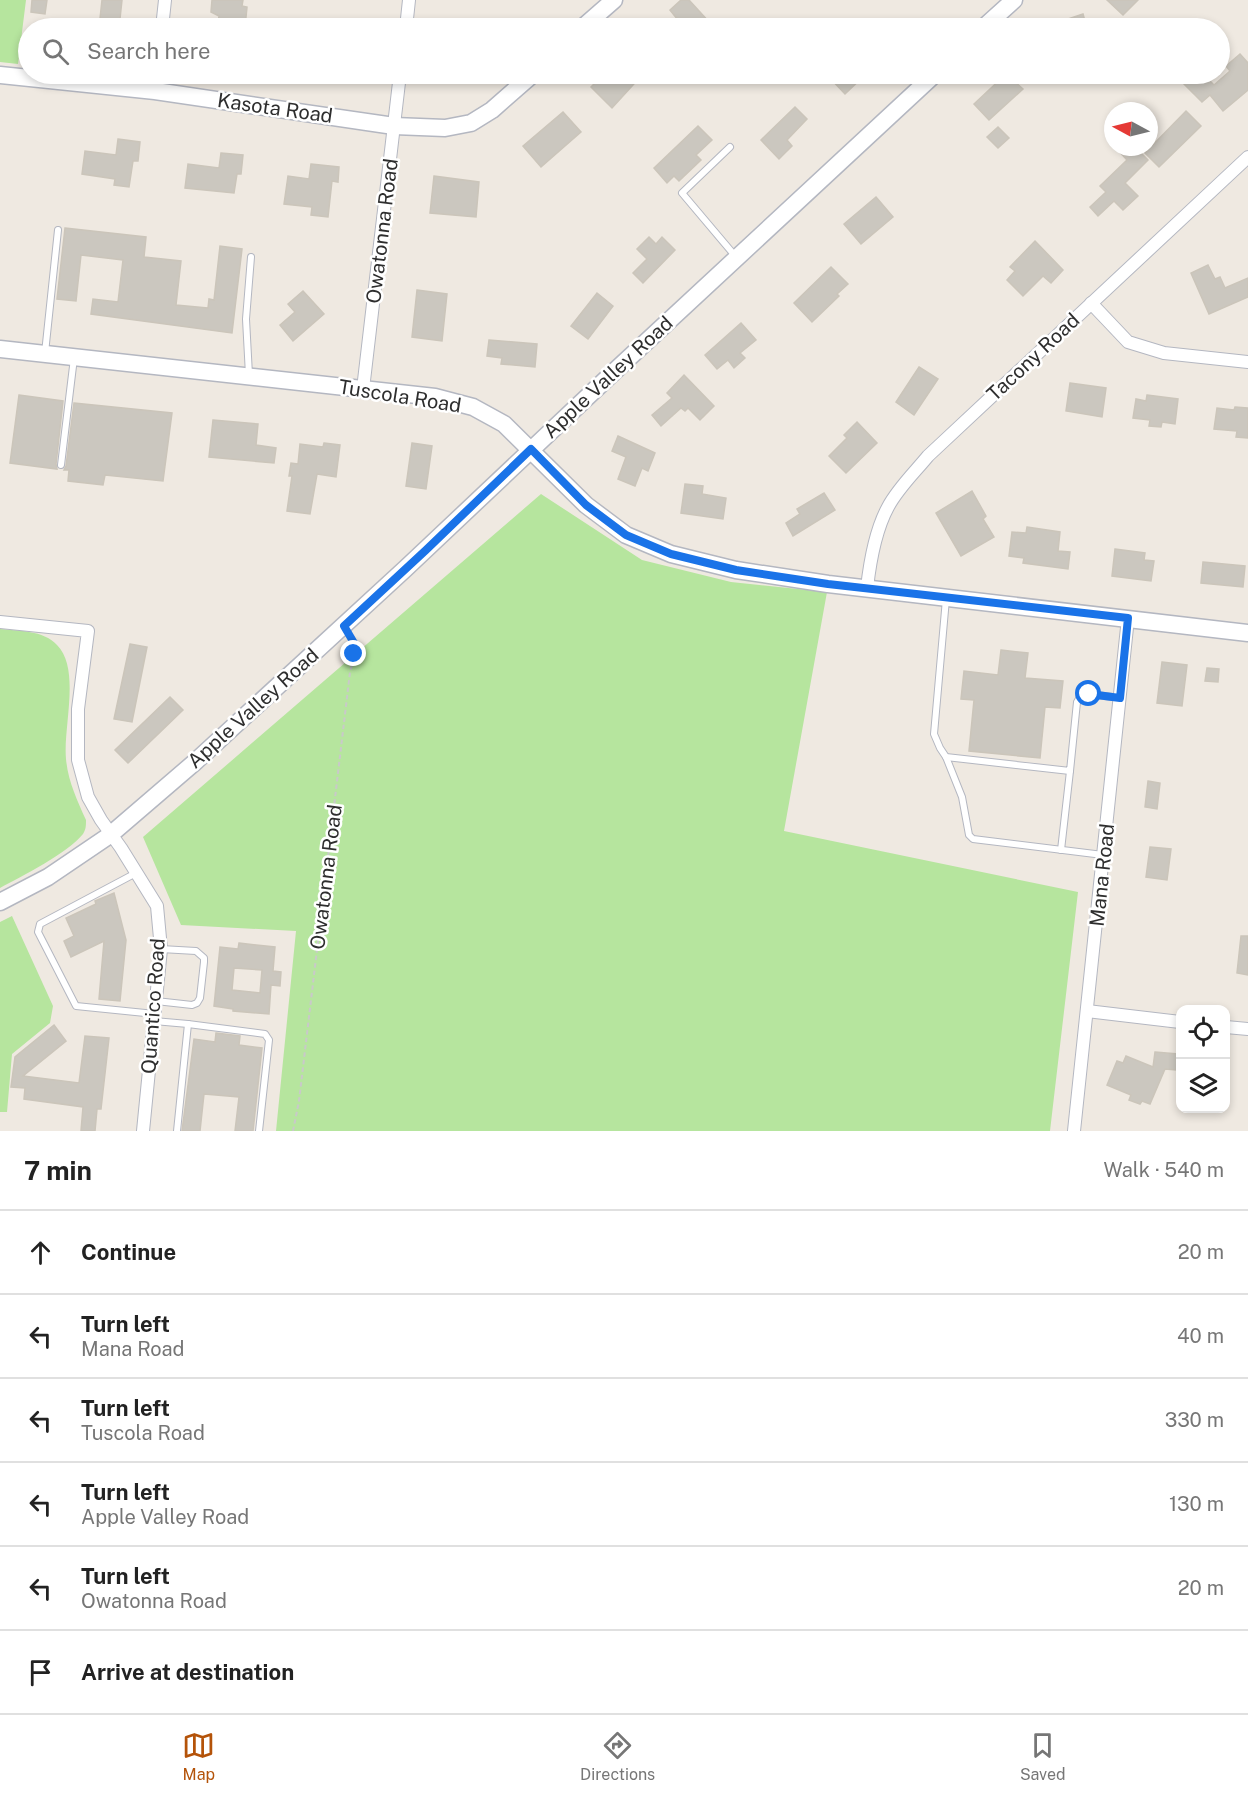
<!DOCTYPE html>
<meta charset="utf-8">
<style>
:root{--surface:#fff;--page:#f2f2f2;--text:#222;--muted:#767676;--line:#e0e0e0;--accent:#b45309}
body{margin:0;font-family:"Public Sans",sans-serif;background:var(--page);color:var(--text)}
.controls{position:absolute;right:18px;bottom:18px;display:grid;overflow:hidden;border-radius:12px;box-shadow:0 3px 9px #0003}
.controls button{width:54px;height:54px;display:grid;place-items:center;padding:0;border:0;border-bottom:2px solid var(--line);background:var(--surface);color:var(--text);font:30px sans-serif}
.compass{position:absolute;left:1104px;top:102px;width:54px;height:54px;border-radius:50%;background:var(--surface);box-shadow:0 3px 9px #0003;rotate:277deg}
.stop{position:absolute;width:18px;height:18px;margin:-14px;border:4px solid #1a73e8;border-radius:50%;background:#fff}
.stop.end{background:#1a73e8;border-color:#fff;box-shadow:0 2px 6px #0008}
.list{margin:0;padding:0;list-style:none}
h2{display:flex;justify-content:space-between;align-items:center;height:78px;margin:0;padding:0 24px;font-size:26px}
h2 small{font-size:20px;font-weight:400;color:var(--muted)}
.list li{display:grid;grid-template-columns:39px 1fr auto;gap:18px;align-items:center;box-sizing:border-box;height:84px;padding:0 24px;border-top:2px solid var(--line)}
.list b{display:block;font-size:22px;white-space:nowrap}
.list p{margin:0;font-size:20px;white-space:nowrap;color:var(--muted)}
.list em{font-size:20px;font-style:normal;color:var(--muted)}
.icon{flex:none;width:33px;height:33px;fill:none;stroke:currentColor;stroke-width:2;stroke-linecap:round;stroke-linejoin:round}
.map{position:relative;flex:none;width:1248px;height:1131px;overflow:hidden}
.search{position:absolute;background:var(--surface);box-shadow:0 3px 9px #0003;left:18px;right:18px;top:18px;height:66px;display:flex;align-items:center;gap:15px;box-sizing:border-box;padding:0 21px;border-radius:33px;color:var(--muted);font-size:22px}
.sheet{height:582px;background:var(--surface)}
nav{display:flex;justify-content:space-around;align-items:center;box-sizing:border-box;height:84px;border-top:2px solid var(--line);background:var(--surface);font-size:16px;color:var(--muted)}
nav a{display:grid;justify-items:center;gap:3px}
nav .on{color:var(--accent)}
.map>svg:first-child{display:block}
.green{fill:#b6e59e}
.building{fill:#cbc7bf;stroke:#cbc5ba;stroke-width:1.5;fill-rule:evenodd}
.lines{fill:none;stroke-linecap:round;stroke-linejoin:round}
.lane-casing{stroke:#b4b7c1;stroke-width:8}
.street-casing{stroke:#b4b7c1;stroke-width:14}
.secondary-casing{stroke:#b4b7c1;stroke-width:19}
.path{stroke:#c9c9c9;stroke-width:2;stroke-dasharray:4.5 3;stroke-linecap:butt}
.lane{stroke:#fff;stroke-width:6}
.street{stroke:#fff;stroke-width:12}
.secondary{stroke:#fff;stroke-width:16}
.route{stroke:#1a73e8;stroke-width:8}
.labels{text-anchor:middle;stroke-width:5;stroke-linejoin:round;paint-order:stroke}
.street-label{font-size:20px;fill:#2e2e2e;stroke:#fff}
</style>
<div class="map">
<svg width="1248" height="1131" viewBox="0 0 1248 1131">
<rect width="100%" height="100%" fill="#efe9e1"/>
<g class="green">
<polygon points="0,0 26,0 18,64 0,62"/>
<polygon points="541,494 642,560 731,582 827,592 784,831 1078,892 1050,1131 276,1131 296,931 181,925 143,837"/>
<path d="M0,629C19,631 43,630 57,645C81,669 63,727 66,759C68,781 77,800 86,820C86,826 86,829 83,834C68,853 22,876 0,888Z"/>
<polygon points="12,916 53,1006 50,1023 12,1054 7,1112 0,1112 0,922"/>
</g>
<g class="building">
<polygon points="32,0 47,0 45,14 31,12"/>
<polygon points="102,0 122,0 119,28 99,28"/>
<polygon points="212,0 243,0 242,6 247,7 245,27 222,28 222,24 218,23 219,16 211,12"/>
<polygon points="681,0 689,0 710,23 704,28 669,28 678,20 670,10"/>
<polygon points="1107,0 1138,0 1123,15"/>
<polygon points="1083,14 1087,28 1070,28 1068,19"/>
<polygon points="1240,54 1248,63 1248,90 1223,111 1210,95 1202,102 1183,83 1193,74 1203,74 1214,85 1230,71 1226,66"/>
<polygon points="614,74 643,74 612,108 591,87 603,75 608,80"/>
<polygon points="835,74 866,74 845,94 830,78"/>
<polygon points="1006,74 1023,89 989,120 974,104"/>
<polygon points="795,107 807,119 787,140 792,146 779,159 761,140"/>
<polygon points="1186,111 1201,126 1159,167 1145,153"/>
<polygon points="563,112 581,132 541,167 523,146"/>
<polygon points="698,126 712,140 696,155 701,160 679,181 674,176 667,183 654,168"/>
<polygon points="998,127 1009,138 998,148 987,137"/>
<polygon points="118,139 140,142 138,161 133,161 129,187 114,185 115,179 82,174 85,151 116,155"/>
<polygon points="1115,147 1135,147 1148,160 1125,183 1138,196 1123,210 1114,201 1098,216 1090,207 1106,192 1100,186 1127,160"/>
<polygon points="221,153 243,155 241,174 237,174 234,193 185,188 188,164 219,168"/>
<polygon points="311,164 339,167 338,182 332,181 328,217 311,215 312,207 284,204 288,176 309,179"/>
<polygon points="434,176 479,182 476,217 430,213"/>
<polygon points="876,197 893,217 861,244 844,224"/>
<polygon points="65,228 146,237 144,257 181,261 176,305 208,308 209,299 214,300 220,246 242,249 232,333 91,314 93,299 118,302 123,260 81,255 76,301 57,299"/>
<polygon points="649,237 656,244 662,237 675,250 643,283 633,273 647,259 637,249"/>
<polygon points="1035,241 1063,270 1051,283 1043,276 1023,296 1007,280 1015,271 1010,267"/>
<polygon points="1208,265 1215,279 1220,277 1225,288 1248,278 1248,297 1209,314 1191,273"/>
<polygon points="831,267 848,284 837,294 839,296 812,322 794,303"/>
<polygon points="417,290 447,294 442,341 412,337"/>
<polygon points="303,291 324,314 293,341 280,325 295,312 288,304"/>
<polygon points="597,293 613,306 588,339 571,326"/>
<polygon points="741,323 756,340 740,353 745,358 734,368 728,360 717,369 705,355"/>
<polygon points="489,340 537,344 535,367 501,364 502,358 487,356"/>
<polygon points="919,367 938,379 914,415 896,402"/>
<polygon points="684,375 714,406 700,420 688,408 685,411 681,408 661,426 652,415 672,398 667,393"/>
<polygon points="1070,383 1106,388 1102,417 1066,411"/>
<polygon points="19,395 63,401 56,464 57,469 10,463"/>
<polygon points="1147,395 1178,399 1175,424 1162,422 1161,427 1149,426 1150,420 1133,418 1136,399 1146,401"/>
<polygon points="74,403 172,413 163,481 105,475 103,485 68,481 69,470 64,470 66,466"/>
<polygon points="1235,407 1248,408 1248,438 1236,437 1237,431 1214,429 1217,408 1234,410"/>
<polygon points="213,420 258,424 256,445 276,448 274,463 209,457"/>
<polygon points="857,422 877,443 846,473 829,456 847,438 844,435"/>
<polygon points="618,436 655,453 648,471 642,468 635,486 618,479 626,457 612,451"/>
<polygon points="324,443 340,445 336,477 317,474 310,514 287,511 292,476 289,476 291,463 298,464 300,444 323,447"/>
<polygon points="412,443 432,446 426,489 406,486"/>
<polygon points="685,484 703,486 702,494 726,498 723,519 681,513"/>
<polygon points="972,491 986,516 983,519 994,537 961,556 936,513"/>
<polygon points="824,493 835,510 793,536 786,523 800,514 797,509"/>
<polygon points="1027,527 1060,532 1058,551 1070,552 1068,569 1023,563 1024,558 1009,556 1012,532 1026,533"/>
<polygon points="1115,549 1145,553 1144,560 1154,561 1151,581 1112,576"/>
<polygon points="1203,562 1245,566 1243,587 1201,583"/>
<polygon points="130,644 147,647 132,722 114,719"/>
<polygon points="1001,650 1028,653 1025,678 1063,681 1060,708 1045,707 1040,758 969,751 974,700 961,699 964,671 998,675"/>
<polygon points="1162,662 1187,665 1182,706 1157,703"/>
<polygon points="1207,668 1219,669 1218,682 1205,681"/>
<polygon points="170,697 183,710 128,763 115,750"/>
<polygon points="1148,781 1160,783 1157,809 1145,807"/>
<polygon points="1150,847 1171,849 1167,880 1146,877"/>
<polygon points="114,893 126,940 120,1001 99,999 104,941 71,957 64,941 74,936 66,918 96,904 95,901"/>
<polygon points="1241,936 1248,936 1248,975 1237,973"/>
<path d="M239,943L275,947L273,971L281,972L280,986L271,985L269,1014L233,1011V1009L214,1006L220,947L238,949ZM234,968L262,970L260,993L232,990Z"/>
<polygon points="54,1025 66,1041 23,1076 79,1083 85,1036 109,1038 101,1109 97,1109 95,1131 81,1131 83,1107 24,1099 25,1088 11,1087 15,1057"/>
<polygon points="216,1033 240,1036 239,1045 262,1048 253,1131 235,1131 239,1097 204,1094 200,1131 182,1131 194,1039 215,1042"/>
<polygon points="1155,1052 1178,1054 1176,1070 1165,1069 1150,1104 1142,1101 1140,1104 1129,1100 1131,1095 1107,1085 1117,1061 1123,1063 1126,1056 1153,1067"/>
</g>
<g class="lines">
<defs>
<g id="lane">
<polyline points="730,147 682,193 736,257"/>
<polyline points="45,353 58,230"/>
<polyline points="249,375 246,319 251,257"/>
<polyline points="61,465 74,358"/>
<polyline points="946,599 934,734 940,748 946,757 1070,771 1077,702 1080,697 1089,694 1120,698"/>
<polyline points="946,757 962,797 969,835 973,839 1103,855"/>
<polyline points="1061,850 1070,771"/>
<polyline points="136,873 40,924 38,932 76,1006 155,1014"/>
<polyline points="156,1001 192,1005 197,1003 200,998 204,962 204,958 196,951 161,949"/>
<polyline points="154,1021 188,1024 177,1131"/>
<polyline points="188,1024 265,1034 269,1040 259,1131"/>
</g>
<g id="street">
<polyline points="162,28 165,0"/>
<polyline points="406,28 409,0"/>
<polyline points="155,91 157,74"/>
<polyline points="1091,303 1128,342 1164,353 1248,362"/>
<polyline points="363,389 400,74"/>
<path d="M867,588C870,561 875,531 888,507C898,488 915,472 928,456L1248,157"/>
<polyline points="0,622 88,631 78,709 78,760 88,797 101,820 121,848 157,906 161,949 143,1131"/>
<polyline points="1087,1011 1180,1022"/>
<polyline points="1226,1027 1248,1029"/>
<polyline points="1074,1131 1128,618"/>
</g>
<g id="secondary">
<polyline points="582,28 614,0"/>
<polyline points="983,28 1014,0"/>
<polyline points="0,75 155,91 394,126 445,128 471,123 492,110 533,74"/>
<polyline points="0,349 435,397 473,407 504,424 586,505 626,535 671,554 736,570 828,584 1248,633"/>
<polyline points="0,902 48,877 110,835 195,762 405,569 618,368 935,74"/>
</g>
</defs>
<use href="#lane" class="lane-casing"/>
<use href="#street" class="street-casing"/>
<use href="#secondary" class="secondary-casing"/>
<path class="path" d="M293,1131L299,1101L350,672C353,661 357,649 351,638"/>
<use href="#lane" class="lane"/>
<use href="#street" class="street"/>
<use href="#secondary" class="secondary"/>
</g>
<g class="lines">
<polyline class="route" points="354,654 354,643 344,626 426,550 531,449 586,505 626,535 671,554 736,570 828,584 1128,618 1120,698 1089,694"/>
</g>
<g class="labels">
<g class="street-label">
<text transform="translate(275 108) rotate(8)" y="7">Kasota Road</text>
<text transform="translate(382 231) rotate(-83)" y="7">Owatonna Road</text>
<text transform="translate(1033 357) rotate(-43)" y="7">Tacony Road</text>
<text transform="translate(608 377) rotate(-43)" y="7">Apple Valley Road</text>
<text transform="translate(400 396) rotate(9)" y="7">Tuscola Road</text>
<text transform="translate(253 708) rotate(-42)" y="7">Apple Valley Road</text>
<text transform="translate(1102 875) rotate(-84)" y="7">Mana Road</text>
<text transform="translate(326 877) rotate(-83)" y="7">Owatonna Road</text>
<text transform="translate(153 1006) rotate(-86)" y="7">Quantico Road</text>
</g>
</g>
</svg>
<div class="controls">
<button><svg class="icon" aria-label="locate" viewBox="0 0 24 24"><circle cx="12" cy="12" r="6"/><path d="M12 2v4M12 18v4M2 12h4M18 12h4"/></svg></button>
<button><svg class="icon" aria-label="layers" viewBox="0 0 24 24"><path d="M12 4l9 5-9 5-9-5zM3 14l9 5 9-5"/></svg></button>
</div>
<svg class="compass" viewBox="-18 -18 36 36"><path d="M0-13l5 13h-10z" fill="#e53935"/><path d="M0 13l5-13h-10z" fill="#767676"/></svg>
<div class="stop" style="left:1089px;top:694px"></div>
<div class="stop end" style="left:354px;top:654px"></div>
<div class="search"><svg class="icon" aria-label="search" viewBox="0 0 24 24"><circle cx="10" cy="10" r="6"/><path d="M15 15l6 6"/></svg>Search here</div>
</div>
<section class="sheet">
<h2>7 min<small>Walk · 540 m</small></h2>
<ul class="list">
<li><svg class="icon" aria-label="ahead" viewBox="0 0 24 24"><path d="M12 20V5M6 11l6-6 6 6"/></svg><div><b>Continue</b></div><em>20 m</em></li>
<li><svg class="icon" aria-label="left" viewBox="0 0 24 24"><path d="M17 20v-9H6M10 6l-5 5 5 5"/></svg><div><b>Turn left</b><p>Mana Road</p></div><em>40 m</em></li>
<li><svg class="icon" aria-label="left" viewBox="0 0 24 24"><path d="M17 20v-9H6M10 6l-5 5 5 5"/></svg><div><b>Turn left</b><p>Tuscola Road</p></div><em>330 m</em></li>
<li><svg class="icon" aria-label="left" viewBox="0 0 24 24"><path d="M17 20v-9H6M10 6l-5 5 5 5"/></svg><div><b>Turn left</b><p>Apple Valley Road</p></div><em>130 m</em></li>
<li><svg class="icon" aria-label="left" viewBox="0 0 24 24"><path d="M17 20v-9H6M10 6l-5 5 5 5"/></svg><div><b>Turn left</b><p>Owatonna Road</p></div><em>20 m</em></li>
<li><svg class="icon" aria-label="arrive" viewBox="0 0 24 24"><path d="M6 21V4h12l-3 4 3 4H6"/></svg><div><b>Arrive at destination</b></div></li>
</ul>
</section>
<nav>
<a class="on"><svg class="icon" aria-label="map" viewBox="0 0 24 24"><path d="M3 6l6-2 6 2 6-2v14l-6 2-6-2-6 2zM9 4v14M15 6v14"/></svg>Map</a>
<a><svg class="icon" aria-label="directions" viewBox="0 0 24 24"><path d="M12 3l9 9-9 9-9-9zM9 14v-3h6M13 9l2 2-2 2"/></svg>Directions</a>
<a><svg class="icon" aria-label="saved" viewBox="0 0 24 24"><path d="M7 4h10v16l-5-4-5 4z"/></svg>Saved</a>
</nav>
